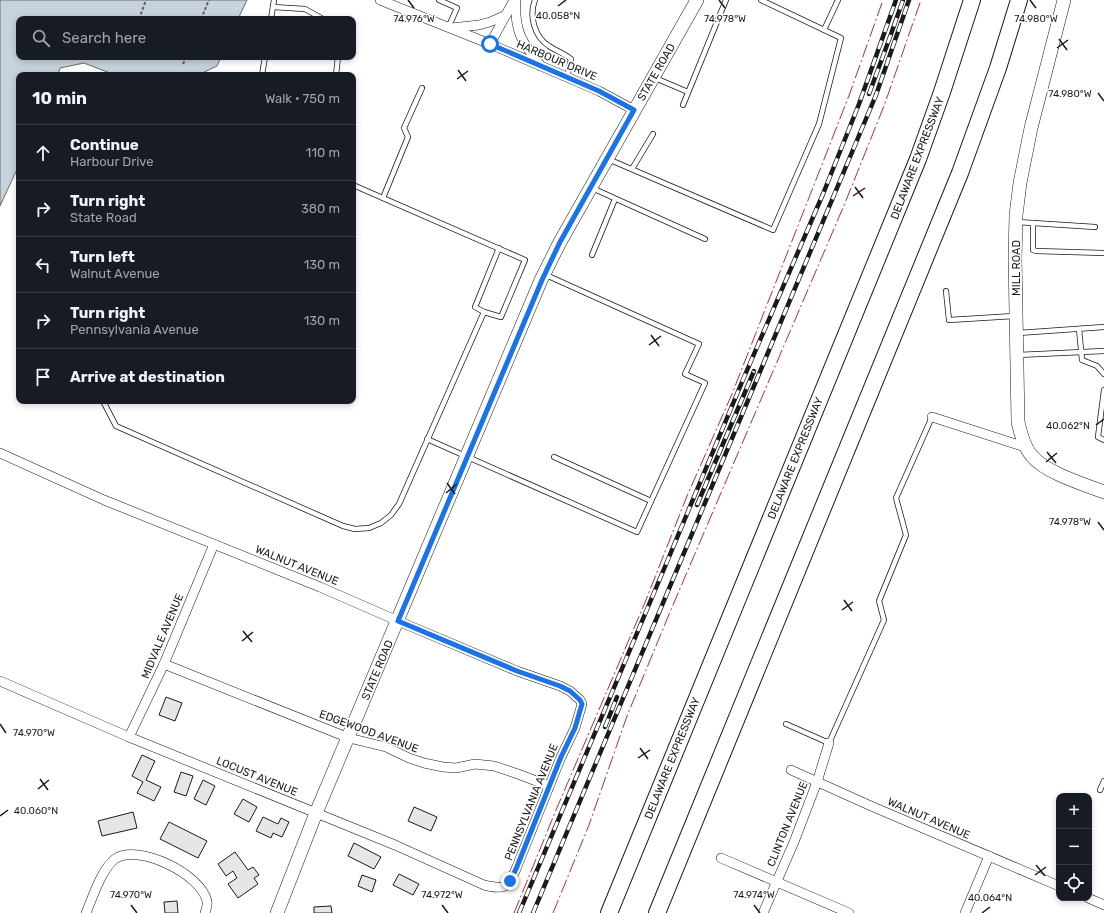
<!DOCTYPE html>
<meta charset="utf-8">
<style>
:root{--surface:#171b24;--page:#242831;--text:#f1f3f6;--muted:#9ea1a6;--line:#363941}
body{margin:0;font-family:Rubik,sans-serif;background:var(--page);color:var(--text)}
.controls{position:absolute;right:12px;bottom:12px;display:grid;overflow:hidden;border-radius:8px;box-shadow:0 2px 6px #0003}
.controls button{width:36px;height:36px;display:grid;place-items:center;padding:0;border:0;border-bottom:1px solid var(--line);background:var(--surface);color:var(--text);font:20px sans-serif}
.stop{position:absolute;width:12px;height:12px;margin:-9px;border:3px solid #1a73e8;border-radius:50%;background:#fff}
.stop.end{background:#1a73e8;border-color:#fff;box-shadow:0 1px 4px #0008}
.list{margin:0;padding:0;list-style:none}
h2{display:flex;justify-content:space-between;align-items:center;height:52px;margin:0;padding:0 16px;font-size:17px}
h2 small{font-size:13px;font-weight:400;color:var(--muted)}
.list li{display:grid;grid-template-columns:26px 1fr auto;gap:12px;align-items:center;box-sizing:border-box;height:56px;padding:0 16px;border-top:1px solid var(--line)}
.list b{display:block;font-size:15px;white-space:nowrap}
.list p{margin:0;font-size:13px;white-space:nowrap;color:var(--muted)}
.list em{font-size:13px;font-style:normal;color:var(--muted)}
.icon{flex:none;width:22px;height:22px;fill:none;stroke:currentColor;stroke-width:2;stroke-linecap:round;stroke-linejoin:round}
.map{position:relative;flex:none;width:1104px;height:913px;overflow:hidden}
.search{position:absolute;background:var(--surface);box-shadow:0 2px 6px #0003;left:16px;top:16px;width:340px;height:44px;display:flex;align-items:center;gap:10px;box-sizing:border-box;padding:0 14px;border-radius:8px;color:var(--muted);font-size:15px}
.panel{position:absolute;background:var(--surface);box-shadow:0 2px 6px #0003;left:16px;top:72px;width:340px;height:332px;border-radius:8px}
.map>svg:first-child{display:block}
.water{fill:#c6d2dc;stroke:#6a6a6a}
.building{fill:#e6e6e6;stroke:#1a1a1a}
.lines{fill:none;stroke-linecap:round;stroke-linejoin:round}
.lane-casing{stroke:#1a1a1a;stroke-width:6}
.street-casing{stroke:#1a1a1a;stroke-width:10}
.secondary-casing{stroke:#1a1a1a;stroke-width:14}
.highway-casing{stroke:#1a1a1a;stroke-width:18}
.path{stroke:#5f5f5f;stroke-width:2;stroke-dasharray:3 2;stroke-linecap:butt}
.lane{stroke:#fff;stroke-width:4.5}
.street{stroke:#fff;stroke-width:9}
.secondary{stroke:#fff;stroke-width:13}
.highway{stroke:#fff;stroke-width:16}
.rail-casing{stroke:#1a1a1a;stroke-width:4.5}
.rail{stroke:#fff;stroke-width:3;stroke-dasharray:9;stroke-linecap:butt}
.power{stroke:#c62828;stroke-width:1;stroke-dasharray:14 3 2 3;stroke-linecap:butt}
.route{stroke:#1a73e8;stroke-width:5}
.ticks{fill:none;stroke:#1a1a1a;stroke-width:1.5}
.labels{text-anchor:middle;stroke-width:3;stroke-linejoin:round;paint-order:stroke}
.street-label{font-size:11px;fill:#1a1a1a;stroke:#fff}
.ticks-label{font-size:10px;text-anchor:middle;fill:#1a1a1a;stroke:#fff;stroke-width:3;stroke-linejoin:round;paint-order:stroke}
</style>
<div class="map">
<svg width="1104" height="913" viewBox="0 0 1104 913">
<rect width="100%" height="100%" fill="#fff"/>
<polygon class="water" points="0,0 247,0 238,19 19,19 19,57 221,57 217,66 198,75 115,75 84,63 60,68 58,75 19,75 19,165 0,206"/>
<g class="building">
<polygon points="166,697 182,703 175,721 159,715"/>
<polygon points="142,755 155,761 146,780 161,787 154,801 137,793 143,782 132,776"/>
<polygon points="181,772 193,776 186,796 174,792"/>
<polygon points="203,780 215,786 206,805 194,799"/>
<polygon points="243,799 257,807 249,822 234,814"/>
<polygon points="414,807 437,817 431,831 408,821"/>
<polygon points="133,812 137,828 102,836 98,821"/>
<polygon points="263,817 278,824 281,818 289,822 282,837 273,833 271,838 256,831"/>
<polygon points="169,822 207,841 198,858 160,839"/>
<polygon points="354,843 381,857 374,869 348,856"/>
<polygon points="235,852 248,870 253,867 259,875 254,878 258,884 238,898 228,884 237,878 233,871 226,876 218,864"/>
<polygon points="399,874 419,884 413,895 393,885"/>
<polygon points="362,875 376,880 372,892 358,886"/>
<polygon points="177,901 178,913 165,913 164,902"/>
<polygon points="331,906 332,913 314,913 314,907"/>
</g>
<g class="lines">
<defs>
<g id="lane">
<polyline points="439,0 457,8 448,28"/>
<path d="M535,0C529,15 534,37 549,46C556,51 564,53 571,59L567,78"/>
<polyline points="273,7 305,9 323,19"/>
<polyline points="271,19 274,0"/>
<polyline points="824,30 838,0"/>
<polyline points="262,75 265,57"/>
<polyline points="336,75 338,57"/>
<polyline points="655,78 688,92"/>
<polyline points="683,105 726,0"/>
<polyline points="608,159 773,230 819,124 841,38 761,0"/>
<polyline points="632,169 653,134"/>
<polyline points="592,188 705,239"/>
<polyline points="383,198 408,137 404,128 422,88"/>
<polyline points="1017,222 1033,223 1033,250 1036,251 1104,253"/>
<polyline points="1033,223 1095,227"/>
<polyline points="592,255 615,199"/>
<polyline points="946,291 949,320 1014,316"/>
<polyline points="484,312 475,307 499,248"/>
<polyline points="1079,329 1082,360 1097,366 1104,374"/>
<polyline points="1018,333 1104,327"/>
<polyline points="1018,355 1104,351"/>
<polyline points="1104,390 1098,437 1104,440"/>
<polyline points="103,401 116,426 343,526 355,529 369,528 381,523 391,515 399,504 484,312 501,317 525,260 353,185"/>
<polyline points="427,439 637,532 705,383 685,374 699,344 546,275"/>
<polyline points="554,457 651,501"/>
<polyline points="786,724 829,743 884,620 879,601 906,535 896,498 932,417"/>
<polyline points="1100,790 1104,781"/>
</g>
<g id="street">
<polyline points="380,0 490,44 599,91 634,110"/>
<path d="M516,0C514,31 522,43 541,66"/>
<polyline points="451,28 479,25 490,22 506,15"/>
<polyline points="490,44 514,0"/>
<polyline points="932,417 1025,447"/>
<path d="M0,453L104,500L320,587L398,621L517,671L560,686L570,691L580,700L582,704L575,728L561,757L516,869C507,888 506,890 484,885L395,845L129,737L0,681"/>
<polyline points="164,664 349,738 386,747 409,758 424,763 443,767 456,768 475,764 494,766 518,774 549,786"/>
<polyline points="129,737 164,664 214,544"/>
<polyline points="791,770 871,806 1059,886"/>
<polyline points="721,858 849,913"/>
<polyline points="1088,898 1104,905"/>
<path d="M86,913C92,899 102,868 115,859C138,843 201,874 207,901C208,905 206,909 205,913"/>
<polyline points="763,913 794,842 817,782 829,743"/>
<polyline points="965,913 989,856"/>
</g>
<g id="secondary">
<path d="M1064,0L1031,128L1020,183L1016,215L1015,258L1018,422C1021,434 1024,447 1032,456C1046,473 1083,484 1104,492"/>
<polyline points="277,913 316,813 541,280 560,242 697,0"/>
</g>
<g id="highway">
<polyline points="609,913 918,159 942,92 972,0"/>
<polyline points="657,913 960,173 998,68 1019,0"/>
</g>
</defs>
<use href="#lane" class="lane-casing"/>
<use href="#street" class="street-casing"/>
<use href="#secondary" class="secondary-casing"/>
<use href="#highway" class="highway-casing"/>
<g class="path">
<polyline points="139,19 146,0"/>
<polyline points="201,19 209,0"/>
<polyline points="183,64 186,57"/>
</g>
<use href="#lane" class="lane"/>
<use href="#street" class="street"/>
<use href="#secondary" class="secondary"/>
<use href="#highway" class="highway"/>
<defs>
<g id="rail">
<polyline points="869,94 890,37 903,0"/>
<polyline points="697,505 754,371"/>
<polyline points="605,727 617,697"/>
<polyline points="519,913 664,569 742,382 823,194 859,104 896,0"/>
<polyline points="533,913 876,95 909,0"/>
</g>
</defs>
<use href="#rail" class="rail-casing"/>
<use href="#rail" class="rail"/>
<g class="power">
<polyline points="514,913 556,810 646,600 687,496 732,394 850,93 883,0"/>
<polyline points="553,913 589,825 627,716 670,612 845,203 884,106 921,0"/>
</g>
</g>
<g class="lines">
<polyline class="route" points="490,44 599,91 634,110 560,242 542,280 398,621 517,671 560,686 570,691 580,700 582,704 575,728 561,757 516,869 510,881"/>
</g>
<path class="ticks" d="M408,0L414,8M719,0L725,8M1030,0L1036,8M558,6L566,0M1059,39L1067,50M1057,48L1068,40M458,70L466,81M457,79L468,71M1098,93L1104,101M855,187L863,198M853,196L865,188M651,335L659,346M649,345L661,336M1096,425L1104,419M1047,452L1056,463M1046,462L1057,453M447,483L455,494M446,493L457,484M1098,522L1104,530M844,600L852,611M842,610L853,602M243,631L252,642M242,641L253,632M0,724L6,733M640,748L648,759M638,758L650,750M40,779L48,790M38,789L49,780M0,816L8,810M1036,865L1045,876M1035,875L1046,867M131,905L137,913M442,905L448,913M754,905L760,913M982,913L990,907"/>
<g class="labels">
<g class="street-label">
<text transform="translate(557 60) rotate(23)" y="4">HARBOUR DRIVE</text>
<text transform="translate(656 72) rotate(-60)" y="4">STATE ROAD</text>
<text transform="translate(917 158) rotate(-69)" y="4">DELAWARE EXPRESSWAY</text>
<text transform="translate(1016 268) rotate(-90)" y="4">MILL ROAD</text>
<text transform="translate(795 458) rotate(-68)" y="4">DELAWARE EXPRESSWAY</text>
<text transform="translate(297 565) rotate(22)" y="4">WALNUT AVENUE</text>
<text transform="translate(162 636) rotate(-67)" y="4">MIDVALE AVENUE</text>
<text transform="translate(377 670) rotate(-67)" y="4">STATE ROAD</text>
<text transform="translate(369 731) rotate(20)" y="4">EDGEWOOD AVENUE</text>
<text transform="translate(672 758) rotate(-68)" y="4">DELAWARE EXPRESSWAY</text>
<text transform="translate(257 776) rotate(22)" y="4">LOCUST AVENUE</text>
<text transform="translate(531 802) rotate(-68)" y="4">PENNSYLVANIA AVENUE</text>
<text transform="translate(929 818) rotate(23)" y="4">WALNUT AVENUE</text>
<text transform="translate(787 824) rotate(-68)" y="4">CLINTON AVENUE</text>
</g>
</g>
<g class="ticks-label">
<text x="558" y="19">40.058°N</text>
<text x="414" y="22">74.976°W</text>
<text x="725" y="22">74.978°W</text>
<text x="1036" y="22">74.980°W</text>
<text x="1070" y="97">74.980°W</text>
<text x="1068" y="429">40.062°N</text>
<text x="1070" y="525">74.978°W</text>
<text x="34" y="736">74.970°W</text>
<text x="36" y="814">40.060°N</text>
<text x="131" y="898">74.970°W</text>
<text x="442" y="898">74.972°W</text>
<text x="754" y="898">74.974°W</text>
<text x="990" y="901">40.064°N</text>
</g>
</svg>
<div class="controls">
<button>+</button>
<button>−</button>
<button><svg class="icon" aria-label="locate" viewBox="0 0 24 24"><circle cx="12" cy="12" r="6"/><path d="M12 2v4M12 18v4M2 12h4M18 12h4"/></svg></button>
</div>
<div class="stop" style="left:490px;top:44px"></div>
<div class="stop end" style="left:510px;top:881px"></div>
<div class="search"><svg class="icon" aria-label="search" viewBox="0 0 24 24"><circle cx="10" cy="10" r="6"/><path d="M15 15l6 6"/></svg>Search here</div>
<section class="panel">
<h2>10 min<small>Walk · 750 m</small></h2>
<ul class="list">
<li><svg class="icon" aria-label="ahead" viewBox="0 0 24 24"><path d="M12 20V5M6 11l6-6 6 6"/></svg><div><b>Continue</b><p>Harbour Drive</p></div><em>110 m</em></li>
<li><svg class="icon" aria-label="right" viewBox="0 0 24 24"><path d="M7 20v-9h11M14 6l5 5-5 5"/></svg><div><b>Turn right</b><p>State Road</p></div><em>380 m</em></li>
<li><svg class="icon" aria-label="left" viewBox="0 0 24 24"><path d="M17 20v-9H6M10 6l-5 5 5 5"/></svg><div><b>Turn left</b><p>Walnut Avenue</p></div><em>130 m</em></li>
<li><svg class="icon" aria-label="right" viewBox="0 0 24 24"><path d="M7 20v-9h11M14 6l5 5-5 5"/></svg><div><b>Turn right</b><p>Pennsylvania Avenue</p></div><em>130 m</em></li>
<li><svg class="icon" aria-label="arrive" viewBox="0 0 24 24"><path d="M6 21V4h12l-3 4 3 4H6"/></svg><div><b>Arrive at destination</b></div></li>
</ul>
</section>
</div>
